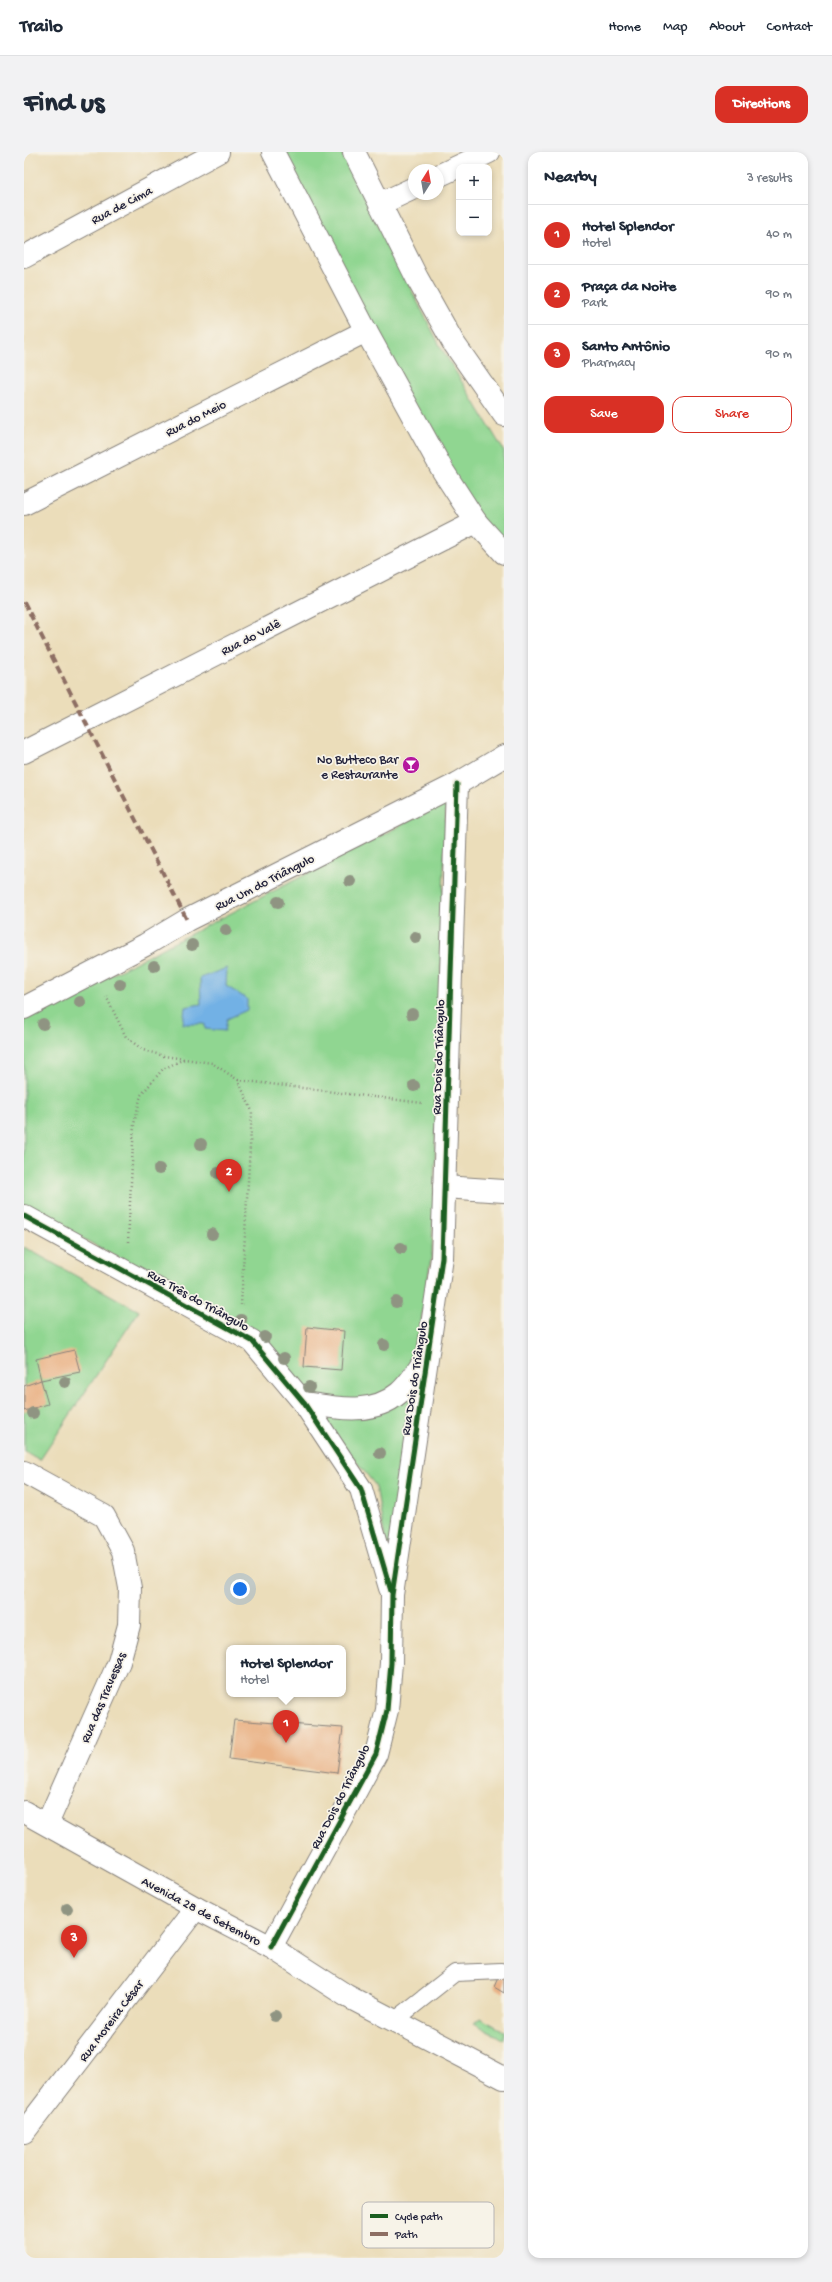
<!DOCTYPE html>
<meta charset="utf-8">
<style>
:root{--surface:#fff;--page:#f2f2f3;--text:#1f2937;--muted:#747a83;--line:#e0e1e3;--accent:#d93025}
body{margin:0;font-family:"Gochi Hand",sans-serif;background:var(--page);color:var(--text)}
.controls{position:absolute;right:12px;top:12px;display:grid;overflow:hidden;border-radius:8px;box-shadow:0 2px 6px #0003}
.controls button{width:36px;height:36px;display:grid;place-items:center;padding:0;border:0;border-bottom:1px solid var(--line);background:var(--surface);color:var(--text);font:20px sans-serif}
.compass{position:absolute;left:384px;top:12px;width:36px;height:36px;border-radius:50%;background:var(--surface);box-shadow:0 2px 6px #0003;rotate:11deg}
.you{position:absolute;left:216px;top:1437px;width:14px;height:14px;margin:-10px;border:3px solid #fff;border-radius:50%;background:#1a73e8;box-shadow:0 0 0 6px #1a73e833}
.badge{display:grid;place-items:center;width:26px;height:26px;border-radius:50%;background:var(--accent);color:#fff;font-size:13px;font-weight:700}
.pin{position:absolute;translate:-50% -33px;filter:drop-shadow(0 1px 2px #0008)}
.pin::after{content:'';position:absolute;top:21px;width:14px;height:12px;background:inherit;clip-path:polygon(0 0,100% 0,50% 100%)}
.popup{position:absolute;left:202px;top:1493px;width:120px;height:52px;box-sizing:border-box;display:grid;place-content:center;border-radius:8px;background:var(--surface);filter:drop-shadow(0 1px 3px #0005);font-size:13px;white-space:nowrap;color:var(--muted)}
.popup b{font-size:15px;color:var(--text)}
.popup::after{content:'';position:absolute;left:50%;top:100%;margin-left:-8px;border:8px solid transparent;border-top-color:var(--surface)}
.list{margin:0;padding:0;list-style:none}
h2{display:flex;justify-content:space-between;align-items:center;height:52px;margin:0;padding:0 16px;font-size:17px}
h2 small{font-size:13px;font-weight:400;color:var(--muted)}
.list li{display:grid;grid-template-columns:26px 1fr auto;gap:12px;align-items:center;box-sizing:border-box;height:60px;padding:0 16px;border-top:1px solid var(--line)}
.list b{display:block;font-size:15px;white-space:nowrap}
.list p{margin:0;font-size:13px;white-space:nowrap;color:var(--muted)}
.list em{font-size:13px;font-style:normal;color:var(--muted)}
.actions{display:flex;gap:8px;padding:12px 16px}
.actions a{flex:1;padding:9px 0;border:1px solid var(--accent);border-radius:12px;text-align:center;font-size:14px;color:var(--accent)}
.actions .main{background:var(--accent);color:#fff}
.map{position:relative;flex:none;width:480px;height:2106px;overflow:hidden;border-radius:12px}
header{display:flex;align-items:center;gap:24px;box-sizing:border-box;height:56px;padding:0 20px;background:var(--surface);border-bottom:1px solid var(--line)}
header strong{font-size:19px}
nav{display:flex;gap:22px;margin-inline-start:auto;font-size:14px}
.intro{display:flex;align-items:center;justify-content:space-between;box-sizing:border-box;height:96px;padding:0 24px}
h1{margin:0;font-size:28px}
.button{padding:10px 18px;border-radius:12px;background:var(--accent);color:#fff;font-size:14px;font-weight:700}
main{display:flex;gap:24px;padding:0 24px}
aside{flex:1;background:var(--surface);border-radius:12px;box-shadow:0 2px 6px #0003}
.map>svg:first-child{display:block}
.green{fill:#90d691;stroke:#597c66}
.water{fill:#72b1e5;stroke:#4a6a90}
.building{fill:#eab387}
.lines{fill:none;stroke-linecap:round;stroke-linejoin:round}
.service-casing{stroke:#86807a;stroke-width:18}
.minor-casing{stroke:#86807a;stroke-width:24}
.tertiary-casing{stroke:#86807a;stroke-width:24}
.primary-casing{stroke:#86807a;stroke-width:24}
.path{stroke:#86807a;stroke-width:2.5;stroke-dasharray:1 3;stroke-linecap:butt}
.service{stroke:#fff;stroke-width:16}
.minor{stroke:#fff;stroke-width:22}
.tertiary{stroke:#fff;stroke-width:22}
.primary{stroke:#fff;stroke-width:22}
.quiet{stroke:#8d6e63;stroke-width:4;stroke-dasharray:8 4;stroke-linecap:butt}
.cycleway-casing{stroke:#f7f3e8;stroke-width:8}
.cycleway{stroke:#1b5e20;stroke-width:5}
.tree{fill:#8f9482}
.labels{text-anchor:middle;stroke-width:3.5;stroke-linejoin:round;paint-order:stroke}
.street-label{font-size:13px;fill:#22223b;stroke:#f7f3e8}
.poi-label{font-size:13px;fill:#22223b;stroke:#f7f3e8;text-anchor:end}
.key{fill:#f7f3e8;stroke:#b7b4b4;stroke-width:1}
.key-label{font-size:11px;fill:#22223b}
</style>
<header>
<strong>Trailo</strong>
<nav><a>Home</a><a>Map</a><a>About</a><a>Contact</a></nav>
</header>
<div class="intro"><h1>Find us</h1><a class="button">Directions</a></div>
<main>
<div class="map">
<svg width="480" height="2106" viewBox="0 0 480 2106">
<rect width="100%" height="100%" fill="#f7f3e8"/>
<filter id="ink" filterUnits="userSpaceOnUse"><feTurbulence type="fractalNoise" baseFrequency=".025" numOctaves="2"/><feDisplacementMap in="SourceGraphic" scale="8" xChannelSelector="R" yChannelSelector="G"/><feConvolveMatrix kernelMatrix="1 2 1 2 8 2 1 2 1" color-interpolation-filters="sRGB"/></filter>
<filter id="wash" filterUnits="userSpaceOnUse"><feTurbulence type="fractalNoise" baseFrequency=".012" numOctaves="4" result="noise"/><feDisplacementMap in="SourceGraphic" scale="16" xChannelSelector="R" yChannelSelector="G"/><feGaussianBlur stdDeviation="0.9" result="paint"/><feColorMatrix in="noise" values="0 0 0 0 0 0 0 0 0 0 0 0 0 0 0 0 0 1.4 0 .05"/><feComposite in="paint" operator="in"/></filter>
<g filter="url(#wash)">
<rect width="100%" height="100%" fill="#ebddba"/>
<g class="green">
<polygon points="249,0 317,0 416,194 480,299 480,401 452,370"/>
<polygon points="422,650 408,1100 393,1195 367,1421 352,1334 227,1179 0,1054 0,868"/>
<polygon points="0,1095 115,1159 16,1308 0,1299"/>
<polygon points="456,1866 480,1879 480,1888 450,1871"/>
</g>
<polygon class="water" points="203,816 202,834 223,847 223,858 203,867 201,879 181,877 181,872 159,872 161,855 177,852 176,826"/>
<g id="blocks">
<g class="building">
<polygon points="283,1175 320,1179 317,1218 280,1215"/>
<polygon points="50,1198 56,1220 17,1228 12,1207"/>
<polygon points="17,1228 24,1252 0,1259 0,1234"/>
<polygon points="210,1568 319,1576 313,1621 205,1607"/>
<polygon points="480,1812 480,1841 470,1835"/>
</g>
</g>
</g>
<g filter="url(#ink)">
<use href="#blocks" fill-opacity="0" stroke="#86807a" stroke-width="1"/>
<g class="lines">
<defs>
<polyline id="service" points="370,1869 431,1821 477,1819"/>
<g id="minor">
<polyline points="414,24 465,0"/>
<polyline points="356,52 390,36"/>
<polyline points="0,105 194,0"/>
<polyline points="0,352 342,179"/>
<polyline points="0,600 452,370"/>
<polyline points="0,856 121,793 163,768 433,632 480,604"/>
<polyline points="420,1035 480,1039"/>
<polyline points="0,1064 228,1189 280,1251 337,1337 366,1436"/>
<path d="M280,1251C312,1256 348,1264 375,1241C386,1232 394,1217 402,1207"/>
<polyline points="0,1320 80,1364 99,1399 106,1436 105,1473 95,1510 23,1672"/>
<polyline points="247,1795 352,1602 363,1558 367,1511 368,1443 418,1106 433,632"/>
</g>
<g id="tertiary">
<polyline points="249,0 342,179 419,319 452,370 480,401"/>
<polyline points="330,0 393,126 429,190 480,263"/>
<polyline points="0,1980 172,1756"/>
</g>
<polyline id="primary" points="0,1660 172,1756 247,1795 323,1844 480,1926"/>
</defs>
<use href="#service" class="service-casing"/>
<use href="#minor" class="minor-casing"/>
<use href="#tertiary" class="tertiary-casing"/>
<use href="#primary" class="primary-casing"/>
<g class="path">
<polyline points="82,844 102,885 119,898 140,904 188,911 214,928 228,959 217,1153"/>
<polyline points="214,928 398,951"/>
<polyline points="104,1090 110,972 117,943 139,917 160,907"/>
</g>
<use href="#service" class="service"/>
<use href="#minor" class="minor"/>
<use href="#tertiary" class="tertiary"/>
<use href="#primary" class="primary"/>
<polyline class="quiet" points="0,450 163,768"/>
<defs>
<g id="cycleway">
<polyline points="0,1064 228,1189 280,1251 337,1337 367,1439"/>
<polyline points="247,1795 352,1602 363,1558 367,1511 368,1443 418,1106 433,632"/>
</g>
</defs>
<use href="#cycleway" class="cycleway-casing"/>
<use href="#cycleway" class="cycleway"/>
</g>
<g class="tree">
<circle cx="326" cy="729" r="6"/>
<circle cx="254" cy="750" r="6"/>
<circle cx="202" cy="778" r="6"/>
<circle cx="391" cy="785" r="6"/>
<circle cx="168" cy="793" r="6"/>
<circle cx="130" cy="814" r="6"/>
<circle cx="96" cy="832" r="6"/>
<circle cx="56" cy="850" r="6"/>
<circle cx="388" cy="862" r="6"/>
<circle cx="19" cy="872" r="6"/>
<circle cx="390" cy="934" r="6"/>
<circle cx="177" cy="992" r="6"/>
<circle cx="135" cy="1017" r="6"/>
<circle cx="194" cy="1021" r="6"/>
<circle cx="188" cy="1082" r="6"/>
<circle cx="377" cy="1096" r="6"/>
<circle cx="372" cy="1150" r="6"/>
<circle cx="217" cy="1168" r="6"/>
<circle cx="241" cy="1185" r="6"/>
<circle cx="360" cy="1193" r="6"/>
<circle cx="260" cy="1206" r="6"/>
<circle cx="41" cy="1230" r="6"/>
<circle cx="285" cy="1235" r="6"/>
<circle cx="9" cy="1261" r="6"/>
<circle cx="356" cy="1301" r="6"/>
<circle cx="43" cy="1757" r="6"/>
<circle cx="251" cy="1864" r="6"/>
</g>
</g>
<defs>
<symbol id="bar-disc" viewBox="-11 -11 22 22"><circle r="9.5" fill="#b5179e" stroke="#f7f3e8"/><path d="M-6-5H6L.8 .8V4.5H3.5V6h-7V4.5H-.8V.8Z" fill="#fff"/></symbol>
</defs>
<g fill-rule="evenodd">
<use href="#bar-disc" x="377" y="603" width="20" height="20"/>
</g>
<g class="labels">
<g class="street-label">
<text transform="translate(97 52) rotate(-28)" y="5">Rua de Cima</text>
<text transform="translate(171 265) rotate(-27)" y="5">Rua do Meio</text>
<text transform="translate(226 484) rotate(-27)" y="5">Rua do Valê</text>
<text transform="translate(240 729) rotate(-27)" y="5">Rua Um do Triângulo</text>
<text transform="translate(413 905) rotate(-88)" y="5">Rua Dois do Triângulo</text>
<text transform="translate(175 1147) rotate(29)" y="5">Rua Três do Triângulo</text>
<text transform="translate(389 1226) rotate(-81)" y="5">Rua Dois do Triângulo</text>
<text transform="translate(78 1545) rotate(-67)" y="5">Rua das Travessas</text>
<text transform="translate(315 1644) rotate(-63)" y="5">Rua Dois do Triângulo</text>
<text transform="translate(178 1758) rotate(28)" y="5">Avenida 28 de Setembro</text>
<text transform="translate(86 1868) rotate(-53)" y="5">Rua Moreira César</text>
</g>
<g class="poi-label">
<text x="374" y="611">No Butteco Bar<tspan x="374" dy="15">e Restaurante</tspan></text>
</g>
</g>
<rect x="338" y="2050" width="132" height="46" rx="6" class="key"/>
<rect x="346" y="2062" width="18" height="4" fill="#1b5e20"/>
<rect x="346" y="2080" width="18" height="4" fill="#8d6e63"/>
<g class="key-label">
<text x="371" y="2068">Cycle path</text>
<text x="371" y="2086">Path</text>
</g>
</svg>
<div class="controls">
<button>+</button>
<button>−</button>
</div>
<svg class="compass" viewBox="-18 -18 36 36"><path d="M0-13l5 13h-10z" fill="#e53935"/><path d="M0 13l5-13h-10z" fill="#747a83"/></svg>
<div class="you"></div>
<div class="pin badge" style="left:262px;top:1591px">1</div>
<div class="popup"><b>Hotel Splendor</b>Hotel</div>
<div class="pin badge" style="left:205px;top:1040px">2</div>
<div class="pin badge" style="left:50px;top:1806px">3</div>
</div>
<aside>
<h2>Nearby<small>3 results</small></h2>
<ul class="list">
<li><span class="badge">1</span><div><b>Hotel Splendor</b><p>Hotel</p></div><em>40 m</em></li>
<li><span class="badge">2</span><div><b>Praça da Noite</b><p>Park</p></div><em>90 m</em></li>
<li><span class="badge">3</span><div><b>Santo Antônio</b><p>Pharmacy</p></div><em>90 m</em></li>
</ul>
<div class="actions"><a class="main">Save</a><a>Share</a></div>
</aside>
</main>
